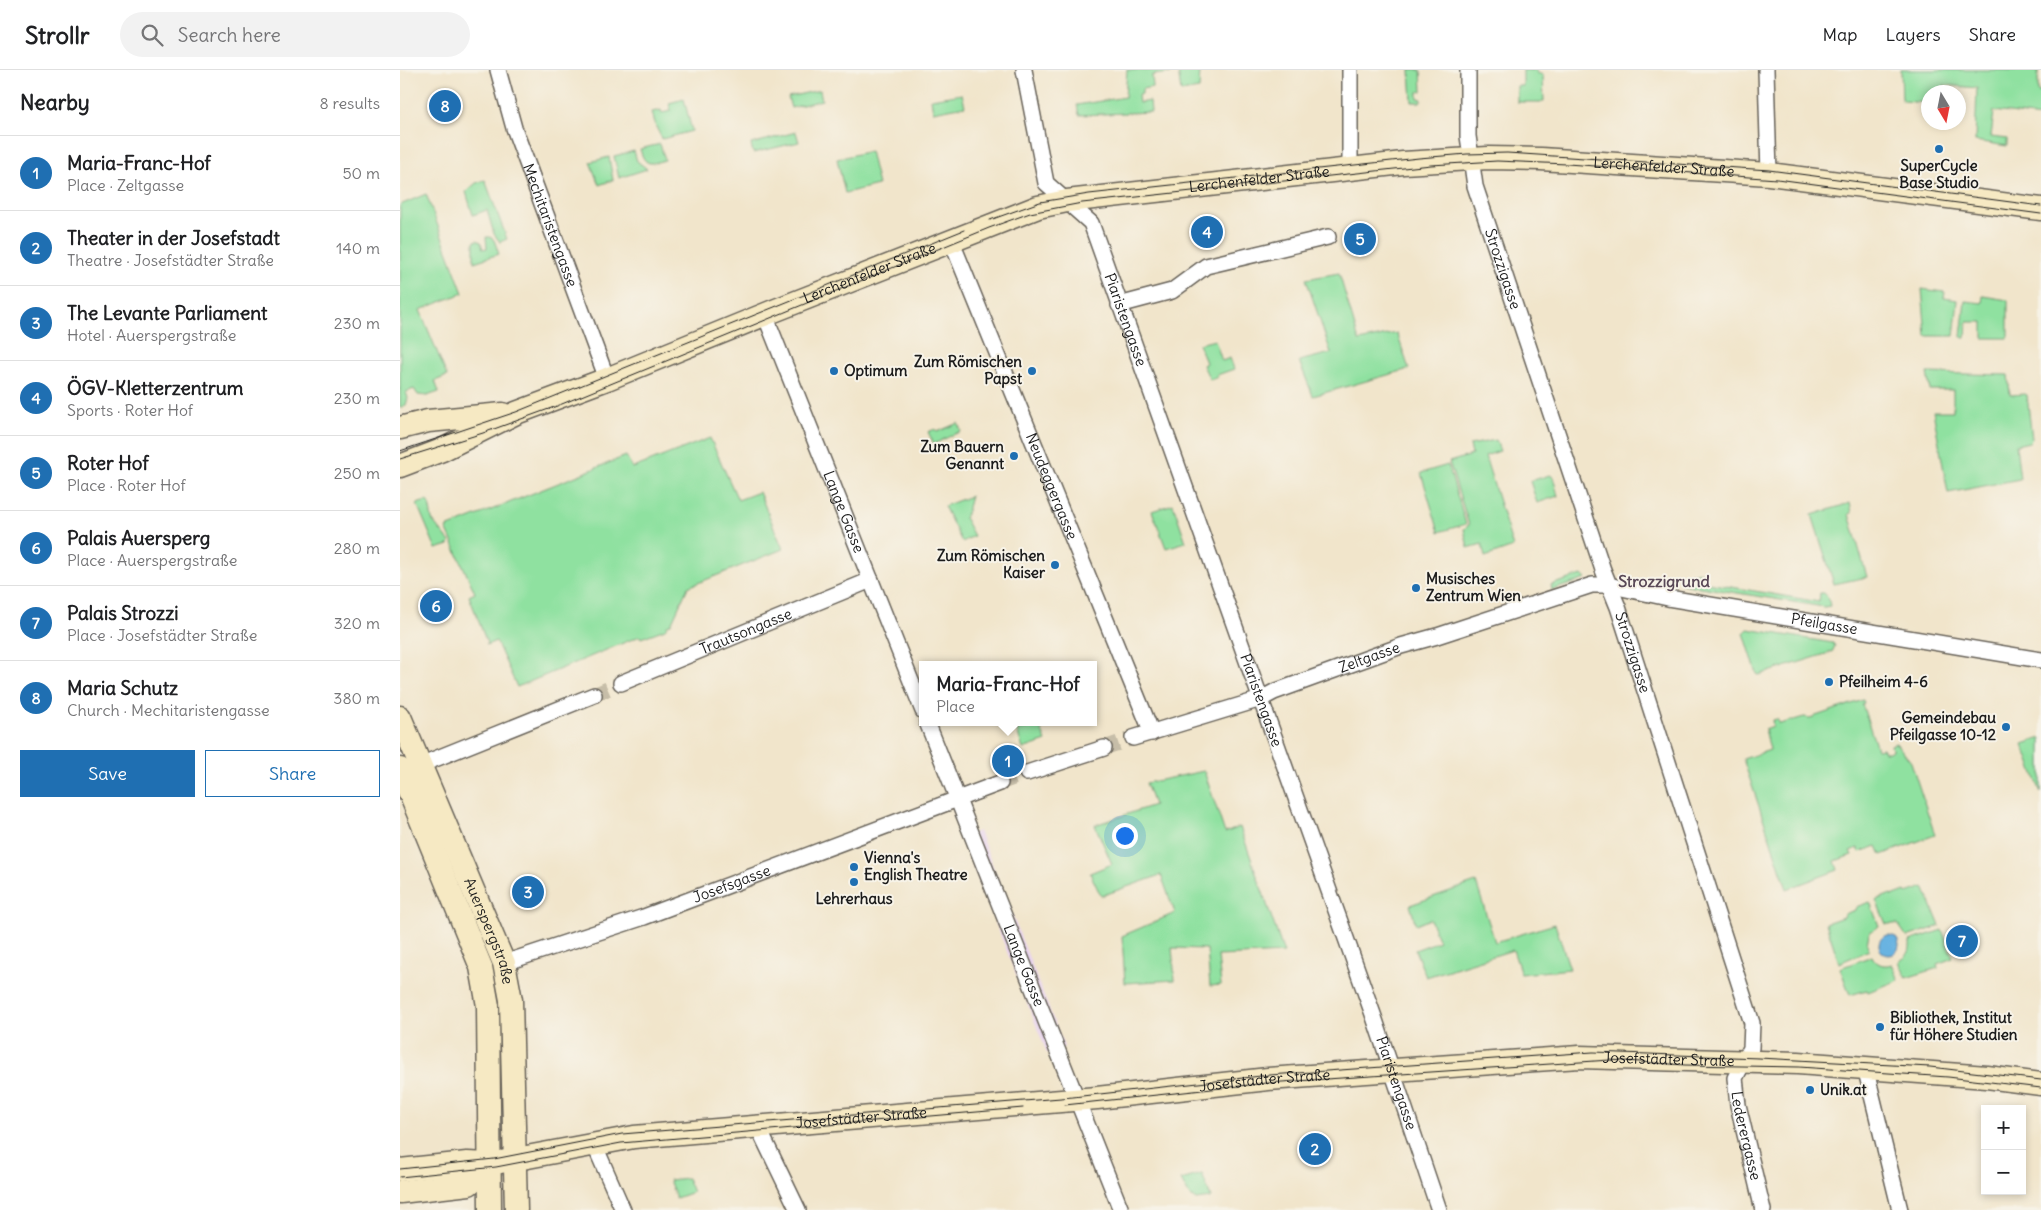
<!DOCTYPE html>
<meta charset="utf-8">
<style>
:root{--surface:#fff;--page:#f2f2f2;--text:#202124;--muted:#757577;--line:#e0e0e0;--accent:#1f6fb2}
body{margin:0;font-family:Delius,sans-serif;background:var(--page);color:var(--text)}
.controls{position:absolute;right:15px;bottom:15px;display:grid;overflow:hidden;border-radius:0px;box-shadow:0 2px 8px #0003}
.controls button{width:45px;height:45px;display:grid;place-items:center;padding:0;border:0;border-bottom:1px solid var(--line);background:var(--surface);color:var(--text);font:25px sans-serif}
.compass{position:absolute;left:1521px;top:15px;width:45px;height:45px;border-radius:50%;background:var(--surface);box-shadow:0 2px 8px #0003;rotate:170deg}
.you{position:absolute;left:724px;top:765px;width:18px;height:18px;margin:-12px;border:4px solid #fff;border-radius:50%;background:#1a73e8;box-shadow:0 0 0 8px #1a73e833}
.badge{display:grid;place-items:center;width:32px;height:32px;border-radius:50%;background:var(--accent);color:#fff;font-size:16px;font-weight:700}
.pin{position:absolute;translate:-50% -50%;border:2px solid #fff;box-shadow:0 1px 5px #0006}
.popup{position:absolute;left:519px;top:591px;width:178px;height:65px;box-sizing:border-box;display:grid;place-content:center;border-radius:0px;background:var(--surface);filter:drop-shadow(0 1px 4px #0005);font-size:16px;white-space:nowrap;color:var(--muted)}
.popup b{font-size:19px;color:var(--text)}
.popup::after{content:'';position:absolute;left:50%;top:100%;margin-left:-10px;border:10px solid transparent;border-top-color:var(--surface)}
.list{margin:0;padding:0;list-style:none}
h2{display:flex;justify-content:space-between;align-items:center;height:65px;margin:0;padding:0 20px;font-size:21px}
h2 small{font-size:16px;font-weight:400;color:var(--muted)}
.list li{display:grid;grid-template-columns:32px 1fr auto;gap:15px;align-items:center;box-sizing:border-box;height:75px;padding:0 20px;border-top:1px solid var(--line)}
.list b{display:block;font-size:19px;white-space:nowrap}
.list p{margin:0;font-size:16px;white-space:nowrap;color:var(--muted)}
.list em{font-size:16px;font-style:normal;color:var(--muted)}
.actions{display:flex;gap:10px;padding:15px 20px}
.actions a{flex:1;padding:11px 0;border:1px solid var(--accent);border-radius:0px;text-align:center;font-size:18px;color:var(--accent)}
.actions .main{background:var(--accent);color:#fff}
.icon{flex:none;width:28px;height:28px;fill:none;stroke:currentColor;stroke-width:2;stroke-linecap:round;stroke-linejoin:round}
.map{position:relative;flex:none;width:1641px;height:1140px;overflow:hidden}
header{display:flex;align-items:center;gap:30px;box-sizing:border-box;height:70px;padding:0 25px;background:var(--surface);border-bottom:1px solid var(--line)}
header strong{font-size:24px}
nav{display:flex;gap:28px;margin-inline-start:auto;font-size:18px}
.search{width:350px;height:45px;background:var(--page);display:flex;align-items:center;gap:12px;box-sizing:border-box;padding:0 18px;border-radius:28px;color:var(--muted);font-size:19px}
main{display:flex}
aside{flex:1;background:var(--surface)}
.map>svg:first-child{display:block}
.built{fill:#e7d2ef}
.green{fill:#8fe1a0;stroke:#567e5e}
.water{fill:#69b3e1;stroke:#42687e}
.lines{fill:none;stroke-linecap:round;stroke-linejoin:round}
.street-tunnel{stroke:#c6bda8;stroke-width:15;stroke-dasharray:15 8;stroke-linecap:butt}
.street-casing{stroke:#676259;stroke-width:18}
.secondary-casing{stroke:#676259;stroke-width:25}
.street{stroke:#fff;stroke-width:15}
.secondary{stroke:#f6e9c3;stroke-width:22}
.tram{stroke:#1c1c1c;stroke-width:1}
.poi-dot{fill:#1f6fb2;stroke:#f7f3e8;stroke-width:2}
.labels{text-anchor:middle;stroke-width:4;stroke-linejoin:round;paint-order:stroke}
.poi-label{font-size:15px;font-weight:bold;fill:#1c1c1c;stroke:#f7f3e8;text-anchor:start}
.street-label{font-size:15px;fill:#1c1c1c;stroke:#f7f3e8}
.neighbourhood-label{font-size:16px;font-weight:bold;fill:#5a4957;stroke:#f7f3e8}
</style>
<header>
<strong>Strollr</strong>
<div class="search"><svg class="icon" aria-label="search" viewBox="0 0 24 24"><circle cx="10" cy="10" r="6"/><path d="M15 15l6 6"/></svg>Search here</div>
<nav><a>Map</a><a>Layers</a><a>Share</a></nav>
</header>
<main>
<aside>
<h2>Nearby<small>8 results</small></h2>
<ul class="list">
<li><span class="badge">1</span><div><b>Maria-Franc-Hof</b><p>Place · Zeltgasse</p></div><em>50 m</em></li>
<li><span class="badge">2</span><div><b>Theater in der Josefstadt</b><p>Theatre · Josefstädter Straße</p></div><em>140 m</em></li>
<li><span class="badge">3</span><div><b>The Levante Parliament</b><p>Hotel · Auerspergstraße</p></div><em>230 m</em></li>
<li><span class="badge">4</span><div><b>ÖGV-Kletterzentrum</b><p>Sports · Roter Hof</p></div><em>230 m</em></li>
<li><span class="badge">5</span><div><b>Roter Hof</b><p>Place · Roter Hof</p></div><em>250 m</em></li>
<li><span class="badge">6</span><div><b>Palais Auersperg</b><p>Place · Auerspergstraße</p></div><em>280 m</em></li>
<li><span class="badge">7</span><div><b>Palais Strozzi</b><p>Place · Josefstädter Straße</p></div><em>320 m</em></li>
<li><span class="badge">8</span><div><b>Maria Schutz</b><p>Church · Mechitaristengasse</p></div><em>380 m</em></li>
</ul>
<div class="actions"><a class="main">Save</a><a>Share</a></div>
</aside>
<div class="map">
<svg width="1641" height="1140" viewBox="0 0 1641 1140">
<rect width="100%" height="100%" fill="#f7f3e8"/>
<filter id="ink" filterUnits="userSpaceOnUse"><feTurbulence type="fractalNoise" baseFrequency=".02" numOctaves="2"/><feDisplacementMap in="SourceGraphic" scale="10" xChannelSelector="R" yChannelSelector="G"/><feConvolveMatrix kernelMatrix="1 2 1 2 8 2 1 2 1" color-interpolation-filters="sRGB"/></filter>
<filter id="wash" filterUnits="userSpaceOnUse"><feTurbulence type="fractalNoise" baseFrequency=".0096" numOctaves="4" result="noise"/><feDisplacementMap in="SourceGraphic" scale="20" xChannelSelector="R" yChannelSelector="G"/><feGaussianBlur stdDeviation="1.12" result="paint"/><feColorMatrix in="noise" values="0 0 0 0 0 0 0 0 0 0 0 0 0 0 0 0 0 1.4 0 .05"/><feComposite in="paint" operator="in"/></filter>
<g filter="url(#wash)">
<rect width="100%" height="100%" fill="#f1e5cb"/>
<polygon class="built" points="579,761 664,977 647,983 562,767"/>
<g class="green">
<polygon points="727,0 771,0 771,3 752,5 753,17 742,19 742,24 738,25 739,33 750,31 751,42 679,45 677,35 725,27"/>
<polygon points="778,0 800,0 799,19 781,22"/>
<polygon points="1010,0 1021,0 1022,21 1018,22 1018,28 1022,29 1020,32 1012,32"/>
<polygon points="1123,0 1137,0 1137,3 1143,5 1144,32 1117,32 1117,16 1123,16"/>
<polygon points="1501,0 1638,0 1638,22 1641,22 1641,47 1594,41 1591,67 1607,69 1607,76 1575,71 1577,18 1544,15 1543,22 1528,22 1528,33 1502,31"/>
<polygon points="420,20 422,30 391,38 388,27"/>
<polygon points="562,24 565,36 533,42 531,29"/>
<polygon points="284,29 292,61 262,69 256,57 252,42 261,40 262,43 271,41 269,33"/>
<polygon points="396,62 399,72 353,83 351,74"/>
<path d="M260,74L265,90C250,94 245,97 240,79Z"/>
<polygon points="234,81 237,91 247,99 219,108 214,86"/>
<polygon points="470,81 478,115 445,123 437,89"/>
<polygon points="209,87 213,110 199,115 190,92"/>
<polygon points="85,110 107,169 100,172 94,164 87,140 73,145 66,122 76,113"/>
<polygon points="26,124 63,223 20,240 47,306 35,311 39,322 27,326 18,325 14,319 6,322 8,328 6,335 0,338 0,135"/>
<polygon points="86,167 90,167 94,170 99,184 74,192 74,172 77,170 81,172 83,179 87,178"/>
<polygon points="939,203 959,271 997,263 1009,299 913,326 899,291 931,283 906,209"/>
<polygon points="1522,219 1545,222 1544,228 1558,230 1554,266 1526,266"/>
<polygon points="1583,226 1608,230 1608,268 1583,268 1583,252 1567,252 1566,267 1561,267 1565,231 1582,233"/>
<polygon points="815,270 822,291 830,288 834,299 817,305 818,307 810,310 803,295 806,293 799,274"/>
<polygon points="1527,303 1608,305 1610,325 1625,324 1627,325 1632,369 1629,372 1616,375 1620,409 1548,423 1533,341 1553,341 1553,320 1530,320"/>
<polygon points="558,353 561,361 534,374 528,362 535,359 537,362"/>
<polygon points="310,368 338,430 359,422 383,479 288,517 271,554 267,555 267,557 265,559 241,568 240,566 117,617 96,571 86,575 87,573 69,526 75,523 46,458 226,386 233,398"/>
<polygon points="1096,370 1100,381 1085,386 1113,477 1085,487 1082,474 1068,478 1064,459 1069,455 1049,392 1072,385 1070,375"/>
<polygon points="1048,395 1066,454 1039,462 1021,403"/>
<polygon points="1150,405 1153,407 1158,426 1137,433 1130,411"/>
<polygon points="571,426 565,449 574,466 562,472 544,436"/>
<polygon points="26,431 29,433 32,450 50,472 49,475 36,479 17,434"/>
<polygon points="1450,433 1452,443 1449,444 1467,507 1434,514 1412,445"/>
<polygon points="773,434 786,472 766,478 752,441"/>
<polygon points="1302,502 1302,512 1419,532 1420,523 1424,523 1428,527 1430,536 1424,537 1282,514 1282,509 1291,504"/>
<polygon points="1182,505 1186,509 1152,520 1151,515"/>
<polygon points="1348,559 1433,573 1435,576 1432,582 1359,605 1357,604 1344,563"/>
<polygon points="1463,630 1464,633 1462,634 1477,679 1483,678 1485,682 1489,682 1492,680 1491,675 1496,673 1511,692 1535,765 1481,785 1477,776 1460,782 1458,778 1450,781 1452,785 1435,791 1438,800 1387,819 1343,689 1370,680 1365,659 1373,656 1372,650 1377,649 1380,654 1404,647 1410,648"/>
<polygon points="639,654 646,671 623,679 617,661"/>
<polygon points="1641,668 1641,723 1623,674"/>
<polygon points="804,701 825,763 840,757 884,883 818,886 821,915 810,916 807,879 772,878 775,910 725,913 722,866 775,843 761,805 701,826 690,803 712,794 695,755 754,735 746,713"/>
<polygon points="1076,812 1095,872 1155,854 1170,899 1121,904 1113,880 1026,907 1015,880 1039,871 1030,849 1016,855 1010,835"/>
<polygon points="1524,817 1540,856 1507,867 1498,854 1486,854 1476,830 1491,824 1492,826 1505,821 1507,823"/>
<polygon points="1470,832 1479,856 1469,863 1467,874 1469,880 1439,893 1426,853 1443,847 1444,844 1455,840 1456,837"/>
<path d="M1542,860L1553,888L1537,894L1538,898L1506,908L1499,891C1508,887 1511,881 1510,871Z"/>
<path d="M1472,886C1476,894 1483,897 1492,894L1499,910L1468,922L1467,920L1450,925L1440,898Z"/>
<polygon points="802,1104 811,1128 796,1130 789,1125 781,1110"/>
<polygon points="287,1108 293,1122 276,1128 269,1110"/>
</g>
<circle class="water" cx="1489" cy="875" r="10"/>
</g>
<g filter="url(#ink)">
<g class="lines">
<g class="street-tunnel">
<polyline points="194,625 221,613"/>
<polyline points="704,678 733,668"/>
<polyline points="600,713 627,703"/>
</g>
<defs>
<g id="street">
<path id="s1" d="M98,0L114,58L207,309"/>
<path id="s2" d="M624,0L646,113L691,153L974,947L1039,1140"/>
<polyline points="950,0 950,98"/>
<path id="s3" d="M1068,0V66L1075,116L1203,500L1218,537L1352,953L1351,978L1335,1008L1338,1035L1363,1140"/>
<polyline points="1366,0 1369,104"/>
<path id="s4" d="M551,170L752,663"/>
<polyline points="719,235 772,221 806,196 928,167"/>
<path id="s5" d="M365,245L523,641"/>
<path id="s6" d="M221,613L471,510"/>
<path id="s7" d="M527,652L721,1140"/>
<path id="s8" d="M733,668L861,629L874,622L1001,576L1037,566L1192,515H1208L1268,528L1641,590"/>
<polyline points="20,695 194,625"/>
<polyline points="627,703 704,678"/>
<path id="s9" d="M104,893L244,847L600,713"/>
<polyline points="1465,997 1500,1140"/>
<polyline points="358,1057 398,1140"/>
<polyline points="198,1073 198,1083 223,1140"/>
</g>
<g id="secondary">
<polyline points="0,358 28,351 103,344"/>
<path id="s10" d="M0,396L42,380L116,343L207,309L371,242L638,137L667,131L1003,93L1088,88L1141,89L1369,104L1641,139"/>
<path id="s11" d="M0,647L104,893L111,930L116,1140"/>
<polyline points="0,699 81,897 88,936 90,1140"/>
<path id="s12" d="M0,1100L67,1093L90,1094L234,1067L697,1028L868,1009L1179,987L1398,993L1587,1007L1641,1014"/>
<polyline points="0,1122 69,1114 90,1094"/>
</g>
</defs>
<use href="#street" class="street-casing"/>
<use href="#secondary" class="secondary-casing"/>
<use href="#street" class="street"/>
<use href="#secondary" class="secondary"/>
<g class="tram">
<polyline points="590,150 640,132 689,124 1019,88 1067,84 1107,83 1369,100 1641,136"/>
<polyline points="0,381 116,342 564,160"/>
<polyline points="0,389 83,363 157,336 589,158 630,143 682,133 1031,95 1097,91 1167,94 1377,109 1641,144"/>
<polyline points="665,1035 867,1013 1210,990 1285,995 1399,997 1548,1007 1641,1018"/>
<polyline points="0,1099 94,1089 222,1064 673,1027 870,1005 1193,982 1359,988 1530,997 1641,1010"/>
<polyline points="0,1107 96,1097 221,1073 623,1038"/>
</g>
</g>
</g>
<g class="poi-dot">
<circle cx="1539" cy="79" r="5"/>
<circle cx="434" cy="301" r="5"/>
<circle cx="632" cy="301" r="5"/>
<circle cx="614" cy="386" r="5"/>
<circle cx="655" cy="495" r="5"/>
<circle cx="1016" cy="518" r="5"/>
<circle cx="1429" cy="612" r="5"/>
<circle cx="1606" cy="657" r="5"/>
<circle cx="454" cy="797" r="5"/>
<circle cx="454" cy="812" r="5"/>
<circle cx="1480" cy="957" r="5"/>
<circle cx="1410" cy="1020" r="5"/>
</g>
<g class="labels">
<g class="poi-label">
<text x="1539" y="101" text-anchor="middle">SuperCycle<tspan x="1539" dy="17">Base Studio</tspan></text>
<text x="622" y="297" text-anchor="end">Zum Römischen<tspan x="622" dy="17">Papst</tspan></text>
<text x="444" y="306">Optimum</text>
<text x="604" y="382" text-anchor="end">Zum Bauern<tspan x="604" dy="17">Genannt</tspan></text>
<text x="645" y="491" text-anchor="end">Zum Römischen<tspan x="645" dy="17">Kaiser</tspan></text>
<text x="1026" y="514">Musisches<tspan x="1026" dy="17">Zentrum Wien</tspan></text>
<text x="1439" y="617">Pfeilheim 4-6</text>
<text x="1596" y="653" text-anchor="end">Gemeindebau<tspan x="1596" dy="17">Pfeilgasse 10-12</tspan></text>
<text x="464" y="793">Vienna's<tspan x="464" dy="17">English Theatre</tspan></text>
<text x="454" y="834" text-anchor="middle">Lehrerhaus</text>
<text x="1490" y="953">Bibliothek, Institut<tspan x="1490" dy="17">für Höhere Studien</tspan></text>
<text x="1420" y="1025">Unik.at</text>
</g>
<g class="street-label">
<text dy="5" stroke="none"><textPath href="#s10" startOffset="1318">Lerchenfelder Straße</textPath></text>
<text dy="5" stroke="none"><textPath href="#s10" startOffset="912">Lerchenfelder Straße</textPath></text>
<text dy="5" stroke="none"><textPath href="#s1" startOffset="164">Mechitaristengasse</textPath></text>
<text dy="5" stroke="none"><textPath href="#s3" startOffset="204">Strozzigasse</textPath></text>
<text dy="5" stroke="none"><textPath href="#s10" startOffset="508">Lerchenfelder Straße</textPath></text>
<text dy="5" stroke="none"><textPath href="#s2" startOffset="278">Piaristengasse</textPath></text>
<text dy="5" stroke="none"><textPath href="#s4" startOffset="266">Neudeggergasse</textPath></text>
<text dy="5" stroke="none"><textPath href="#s5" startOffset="212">Lange Gasse</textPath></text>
<text dy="5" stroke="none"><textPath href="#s8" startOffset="720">Pfeilgasse</textPath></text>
<text dy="5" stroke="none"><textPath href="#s6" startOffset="135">Trautsongasse</textPath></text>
<text dy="5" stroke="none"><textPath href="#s3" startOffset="609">Strozzigasse</textPath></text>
<text dy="5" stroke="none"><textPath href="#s8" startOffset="250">Zeltgasse</textPath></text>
<text dy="5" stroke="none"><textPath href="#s2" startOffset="682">Piaristengasse</textPath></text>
<text dy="5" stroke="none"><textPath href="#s9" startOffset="241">Josefsgasse</textPath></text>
<text dy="5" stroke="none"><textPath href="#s11" startOffset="232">Auerspergstraße</textPath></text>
<text dy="5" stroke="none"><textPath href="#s7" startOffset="262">Lange Gasse</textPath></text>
<text dy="5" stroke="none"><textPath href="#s12" startOffset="1275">Josefstädter Straße</textPath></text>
<text dy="5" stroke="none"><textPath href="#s12" startOffset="870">Josefstädter Straße</textPath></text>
<text dy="5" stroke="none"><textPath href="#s2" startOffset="1088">Piaristengasse</textPath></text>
<text dy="5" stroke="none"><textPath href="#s12" startOffset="465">Josefstädter Straße</textPath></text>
<text dy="5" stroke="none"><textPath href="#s3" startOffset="1116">Lederergasse</textPath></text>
</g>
<g class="neighbourhood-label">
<text x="1264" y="517">Strozzigrund</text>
</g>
</g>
</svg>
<div class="controls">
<button>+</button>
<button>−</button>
</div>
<svg class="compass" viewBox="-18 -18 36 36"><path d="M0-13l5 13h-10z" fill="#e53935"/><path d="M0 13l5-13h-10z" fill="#757577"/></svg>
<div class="you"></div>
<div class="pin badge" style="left:608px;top:691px">1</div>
<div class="popup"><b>Maria-Franc-Hof</b>Place</div>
<div class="pin badge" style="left:915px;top:1079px">2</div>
<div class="pin badge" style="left:128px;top:822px">3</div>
<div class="pin badge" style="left:807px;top:162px">4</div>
<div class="pin badge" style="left:960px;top:169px">5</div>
<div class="pin badge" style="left:36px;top:536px">6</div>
<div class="pin badge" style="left:1562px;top:871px">7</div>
<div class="pin badge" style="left:45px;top:36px">8</div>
</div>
</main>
